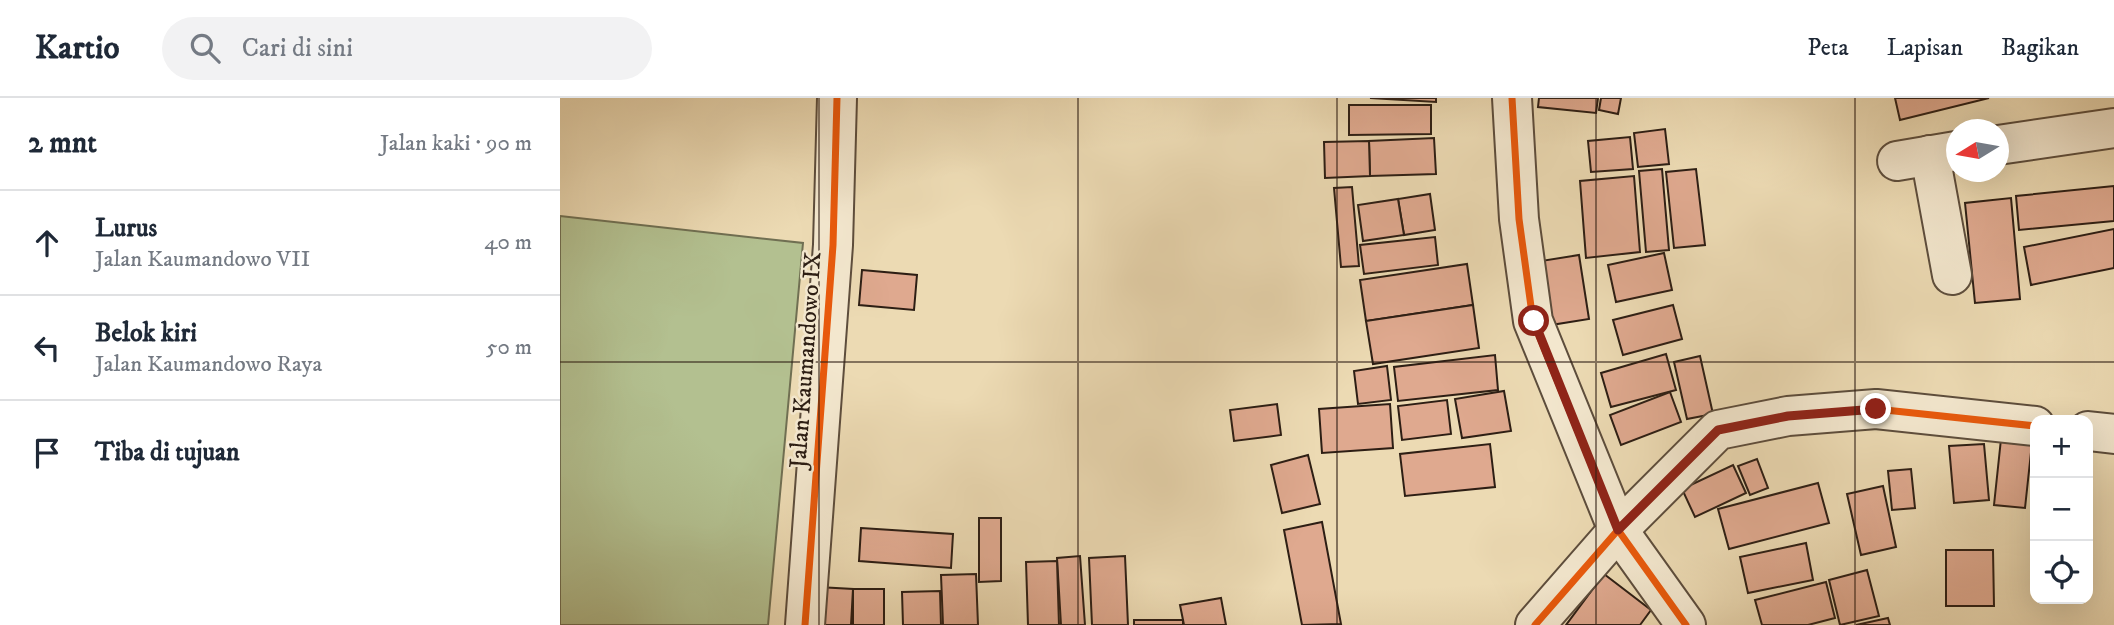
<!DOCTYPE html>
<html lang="id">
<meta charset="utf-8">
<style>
:root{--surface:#fff;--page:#f2f2f3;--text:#1f2937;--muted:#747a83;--line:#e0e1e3}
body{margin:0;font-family:"IM FELL DW Pica",serif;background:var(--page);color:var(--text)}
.controls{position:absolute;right:21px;bottom:21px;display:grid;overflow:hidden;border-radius:14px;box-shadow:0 7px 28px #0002}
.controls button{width:63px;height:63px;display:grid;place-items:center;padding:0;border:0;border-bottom:2px solid var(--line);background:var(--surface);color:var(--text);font:35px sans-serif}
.compass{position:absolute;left:1386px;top:21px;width:63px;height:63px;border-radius:50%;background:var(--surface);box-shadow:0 7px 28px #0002;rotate:259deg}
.stop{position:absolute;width:21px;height:21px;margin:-16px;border:5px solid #8f2418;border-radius:50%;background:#fff}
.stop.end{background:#8f2418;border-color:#fff;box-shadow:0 2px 7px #0008}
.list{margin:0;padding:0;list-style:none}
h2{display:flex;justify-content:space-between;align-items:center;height:91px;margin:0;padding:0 28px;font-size:30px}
h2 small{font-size:23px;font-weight:400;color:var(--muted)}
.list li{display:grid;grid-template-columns:46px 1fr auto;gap:21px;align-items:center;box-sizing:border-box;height:105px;padding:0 28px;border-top:2px solid var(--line)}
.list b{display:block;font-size:26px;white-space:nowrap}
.list p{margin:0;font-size:23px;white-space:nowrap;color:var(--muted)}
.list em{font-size:23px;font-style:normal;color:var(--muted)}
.icon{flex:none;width:38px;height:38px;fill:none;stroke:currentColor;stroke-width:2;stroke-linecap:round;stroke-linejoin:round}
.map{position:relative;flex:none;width:1554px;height:527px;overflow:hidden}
header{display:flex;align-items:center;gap:42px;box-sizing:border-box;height:98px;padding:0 35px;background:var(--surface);border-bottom:2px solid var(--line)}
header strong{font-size:33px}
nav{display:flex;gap:38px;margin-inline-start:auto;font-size:24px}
.search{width:490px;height:63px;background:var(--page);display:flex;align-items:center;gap:18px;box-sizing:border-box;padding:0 24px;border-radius:38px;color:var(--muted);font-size:26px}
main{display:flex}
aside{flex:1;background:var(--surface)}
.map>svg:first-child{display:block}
.green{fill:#b3c090;stroke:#706f52;stroke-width:2}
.building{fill:#dfa98f;stroke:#2d1e14;stroke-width:2}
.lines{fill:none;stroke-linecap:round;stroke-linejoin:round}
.minor-casing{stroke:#5d4d3c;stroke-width:42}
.minor{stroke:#f3e7ce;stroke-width:38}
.cycleway-casing{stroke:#f3e7ce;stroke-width:11}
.cycleway{stroke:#e8590c;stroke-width:7}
.route{stroke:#8f2418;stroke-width:9}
.grid{fill:none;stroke:#2d1e14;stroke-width:2;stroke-opacity:0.55}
.labels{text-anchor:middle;stroke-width:5;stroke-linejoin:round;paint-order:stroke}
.street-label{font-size:24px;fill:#2d1e14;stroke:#f3e7ce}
</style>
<header>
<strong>Kartio</strong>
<div class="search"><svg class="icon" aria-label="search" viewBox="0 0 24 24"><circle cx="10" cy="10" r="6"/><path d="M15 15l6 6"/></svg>Cari di sini</div>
<nav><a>Peta</a><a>Lapisan</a><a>Bagikan</a></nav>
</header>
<main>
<aside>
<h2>2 mnt<small>Jalan kaki · 90 m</small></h2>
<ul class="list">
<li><svg class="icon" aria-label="ahead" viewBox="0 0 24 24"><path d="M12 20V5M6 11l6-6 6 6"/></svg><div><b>Lurus</b><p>Jalan Kaumandowo VII</p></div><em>40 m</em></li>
<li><svg class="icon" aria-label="left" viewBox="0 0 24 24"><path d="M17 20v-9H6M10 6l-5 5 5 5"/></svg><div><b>Belok kiri</b><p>Jalan Kaumandowo Raya</p></div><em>50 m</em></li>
<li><svg class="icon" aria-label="arrive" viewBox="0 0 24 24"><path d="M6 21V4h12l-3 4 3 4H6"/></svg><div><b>Tiba di tujuan</b></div></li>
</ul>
</aside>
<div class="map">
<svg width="1554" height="527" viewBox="0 0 1554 527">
<rect width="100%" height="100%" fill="#ecdab3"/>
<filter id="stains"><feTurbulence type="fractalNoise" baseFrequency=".00286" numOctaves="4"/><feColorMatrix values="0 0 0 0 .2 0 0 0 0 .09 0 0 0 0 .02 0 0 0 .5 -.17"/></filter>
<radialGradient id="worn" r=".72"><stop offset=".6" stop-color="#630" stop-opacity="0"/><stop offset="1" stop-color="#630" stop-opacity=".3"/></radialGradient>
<polygon class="green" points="0,118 243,145 208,527 0,527"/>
<g class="building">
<polygon points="810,0 876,0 876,4"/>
<polygon points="979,0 1038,0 1036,15 978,9"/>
<polygon points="1041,0 1061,0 1058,16 1039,12"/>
<polygon points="1335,0 1429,0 1340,22"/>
<polygon points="789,7 871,7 871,36 789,37"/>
<polygon points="1105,31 1109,66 1078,69 1074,35"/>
<polygon points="1070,39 1073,71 1031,74 1028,43"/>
<polygon points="874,40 876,76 810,78 809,43"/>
<polygon points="809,43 810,78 765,80 764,44"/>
<polygon points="1102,71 1109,152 1086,154 1079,73"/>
<polygon points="1136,71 1145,147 1114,150 1106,74"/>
<polygon points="1074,78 1080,154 1026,160 1020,83"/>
<polygon points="1554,88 1554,123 1459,132 1456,98"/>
<polygon points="792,89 799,168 781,169 774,90"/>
<polygon points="870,96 875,132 844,137 838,101"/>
<polygon points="1451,100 1460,201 1415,205 1405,105"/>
<polygon points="838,101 844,137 803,143 798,107"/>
<polygon points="1554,131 1554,170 1471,187 1464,149"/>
<polygon points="875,139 878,167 804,176 800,147"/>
<polygon points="1104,155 1112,192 1056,204 1048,167"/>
<polygon points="1019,157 1029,221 991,227 981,163"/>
<polygon points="907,166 913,207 806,223 800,182"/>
<polygon points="302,172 357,177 354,212 299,207"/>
<polygon points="913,207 919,250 813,266 806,223"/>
<polygon points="1113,207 1122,241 1063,257 1053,222"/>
<polygon points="1106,256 1116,292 1051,309 1041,275"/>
<polygon points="935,257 938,292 838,303 834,269"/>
<polygon points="1140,258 1153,316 1127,321 1114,264"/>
<polygon points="827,268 831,302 798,306 794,273"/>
<polygon points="944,293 951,333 902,340 895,301"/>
<polygon points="1110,294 1121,324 1061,347 1050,317"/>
<polygon points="887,302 891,336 842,342 838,308"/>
<polygon points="717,306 721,337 674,343 670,312"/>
<polygon points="830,306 833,350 762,355 759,311"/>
<polygon points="1441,341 1472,345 1465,410 1434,407"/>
<polygon points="930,346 935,389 845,398 840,356"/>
<polygon points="1424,346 1429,402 1394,405 1389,348"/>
<polygon points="748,357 760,406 722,415 711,367"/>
<polygon points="1197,361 1208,390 1190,397 1178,368"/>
<polygon points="1173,367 1186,395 1135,419 1122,391"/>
<polygon points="1351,371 1355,410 1332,412 1328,373"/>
<polygon points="1258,385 1269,425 1169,451 1158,411"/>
<polygon points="1323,388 1336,449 1301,457 1287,396"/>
<polygon points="419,420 441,420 441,483 419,484"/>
<polygon points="762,424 781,526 742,527 724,432"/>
<polygon points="301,430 393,436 391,470 299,463"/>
<polygon points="1246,445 1253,482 1188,495 1180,459"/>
<polygon points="1386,452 1433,452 1434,508 1386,508"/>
<polygon points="520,458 525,527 501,527 497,460"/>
<polygon points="565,458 568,527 532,527 529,460"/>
<polygon points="497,463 499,527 468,527 466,464"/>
<polygon points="1307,472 1319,518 1280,527 1269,482"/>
<polygon points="416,476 418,527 383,527 381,477"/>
<polygon points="1044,476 1091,512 1080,527 1006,527"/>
<polygon points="1266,484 1275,520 1248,527 1202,527 1195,502"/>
<polygon points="258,489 293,491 291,527 256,527"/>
<rect x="293" y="491" width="31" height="36"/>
<polygon points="380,493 381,527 343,527 342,494"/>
<polygon points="661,500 666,527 624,527 620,507"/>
<polygon points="1328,520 1330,527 1296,527"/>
<rect x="574" y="522" width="49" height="5"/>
</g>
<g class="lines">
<defs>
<g id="minor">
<polyline points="952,0 959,121 973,223 1058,432 1126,527"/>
<polyline points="1438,47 1554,30"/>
<polyline points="1370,57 1392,177"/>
<polyline points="1337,63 1396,53"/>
<polyline points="1528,333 1554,336"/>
<polyline points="245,527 273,147 277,0"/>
<polyline points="975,527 1058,432 1158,332 1228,318 1316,311 1475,328"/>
</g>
</defs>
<use href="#minor" class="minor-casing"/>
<use href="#minor" class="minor"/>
<defs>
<g id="cycleway">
<polyline points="952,0 959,121 973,223 1058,432 1126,527"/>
<polyline points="245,527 273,147 277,0"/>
<polyline points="975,527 1058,432 1158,332 1228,318 1316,311 1475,328"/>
</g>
</defs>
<use href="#cycleway" class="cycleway-casing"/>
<use href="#cycleway" class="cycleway"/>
</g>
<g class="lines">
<polyline class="route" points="974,223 1058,432 1158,332 1228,318 1316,311"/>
</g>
<path class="grid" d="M259,0V527M518,0V527M777,0V527M1036,0V527M1295,0V527M0,264H1554"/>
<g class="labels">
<g class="street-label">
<text transform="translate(245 262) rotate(-86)" y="8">Jalan Kaumandowo IX</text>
</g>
</g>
<rect width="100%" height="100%" filter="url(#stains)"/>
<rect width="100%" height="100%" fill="url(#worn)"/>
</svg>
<div class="controls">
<button>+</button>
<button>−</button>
<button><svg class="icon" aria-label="locate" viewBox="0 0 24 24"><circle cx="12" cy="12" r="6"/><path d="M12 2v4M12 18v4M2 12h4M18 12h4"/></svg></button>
</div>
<svg class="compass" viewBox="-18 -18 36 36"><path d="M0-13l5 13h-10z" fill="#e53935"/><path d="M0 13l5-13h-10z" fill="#747a83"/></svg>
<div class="stop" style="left:974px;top:223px"></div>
<div class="stop end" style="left:1316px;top:311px"></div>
</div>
</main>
